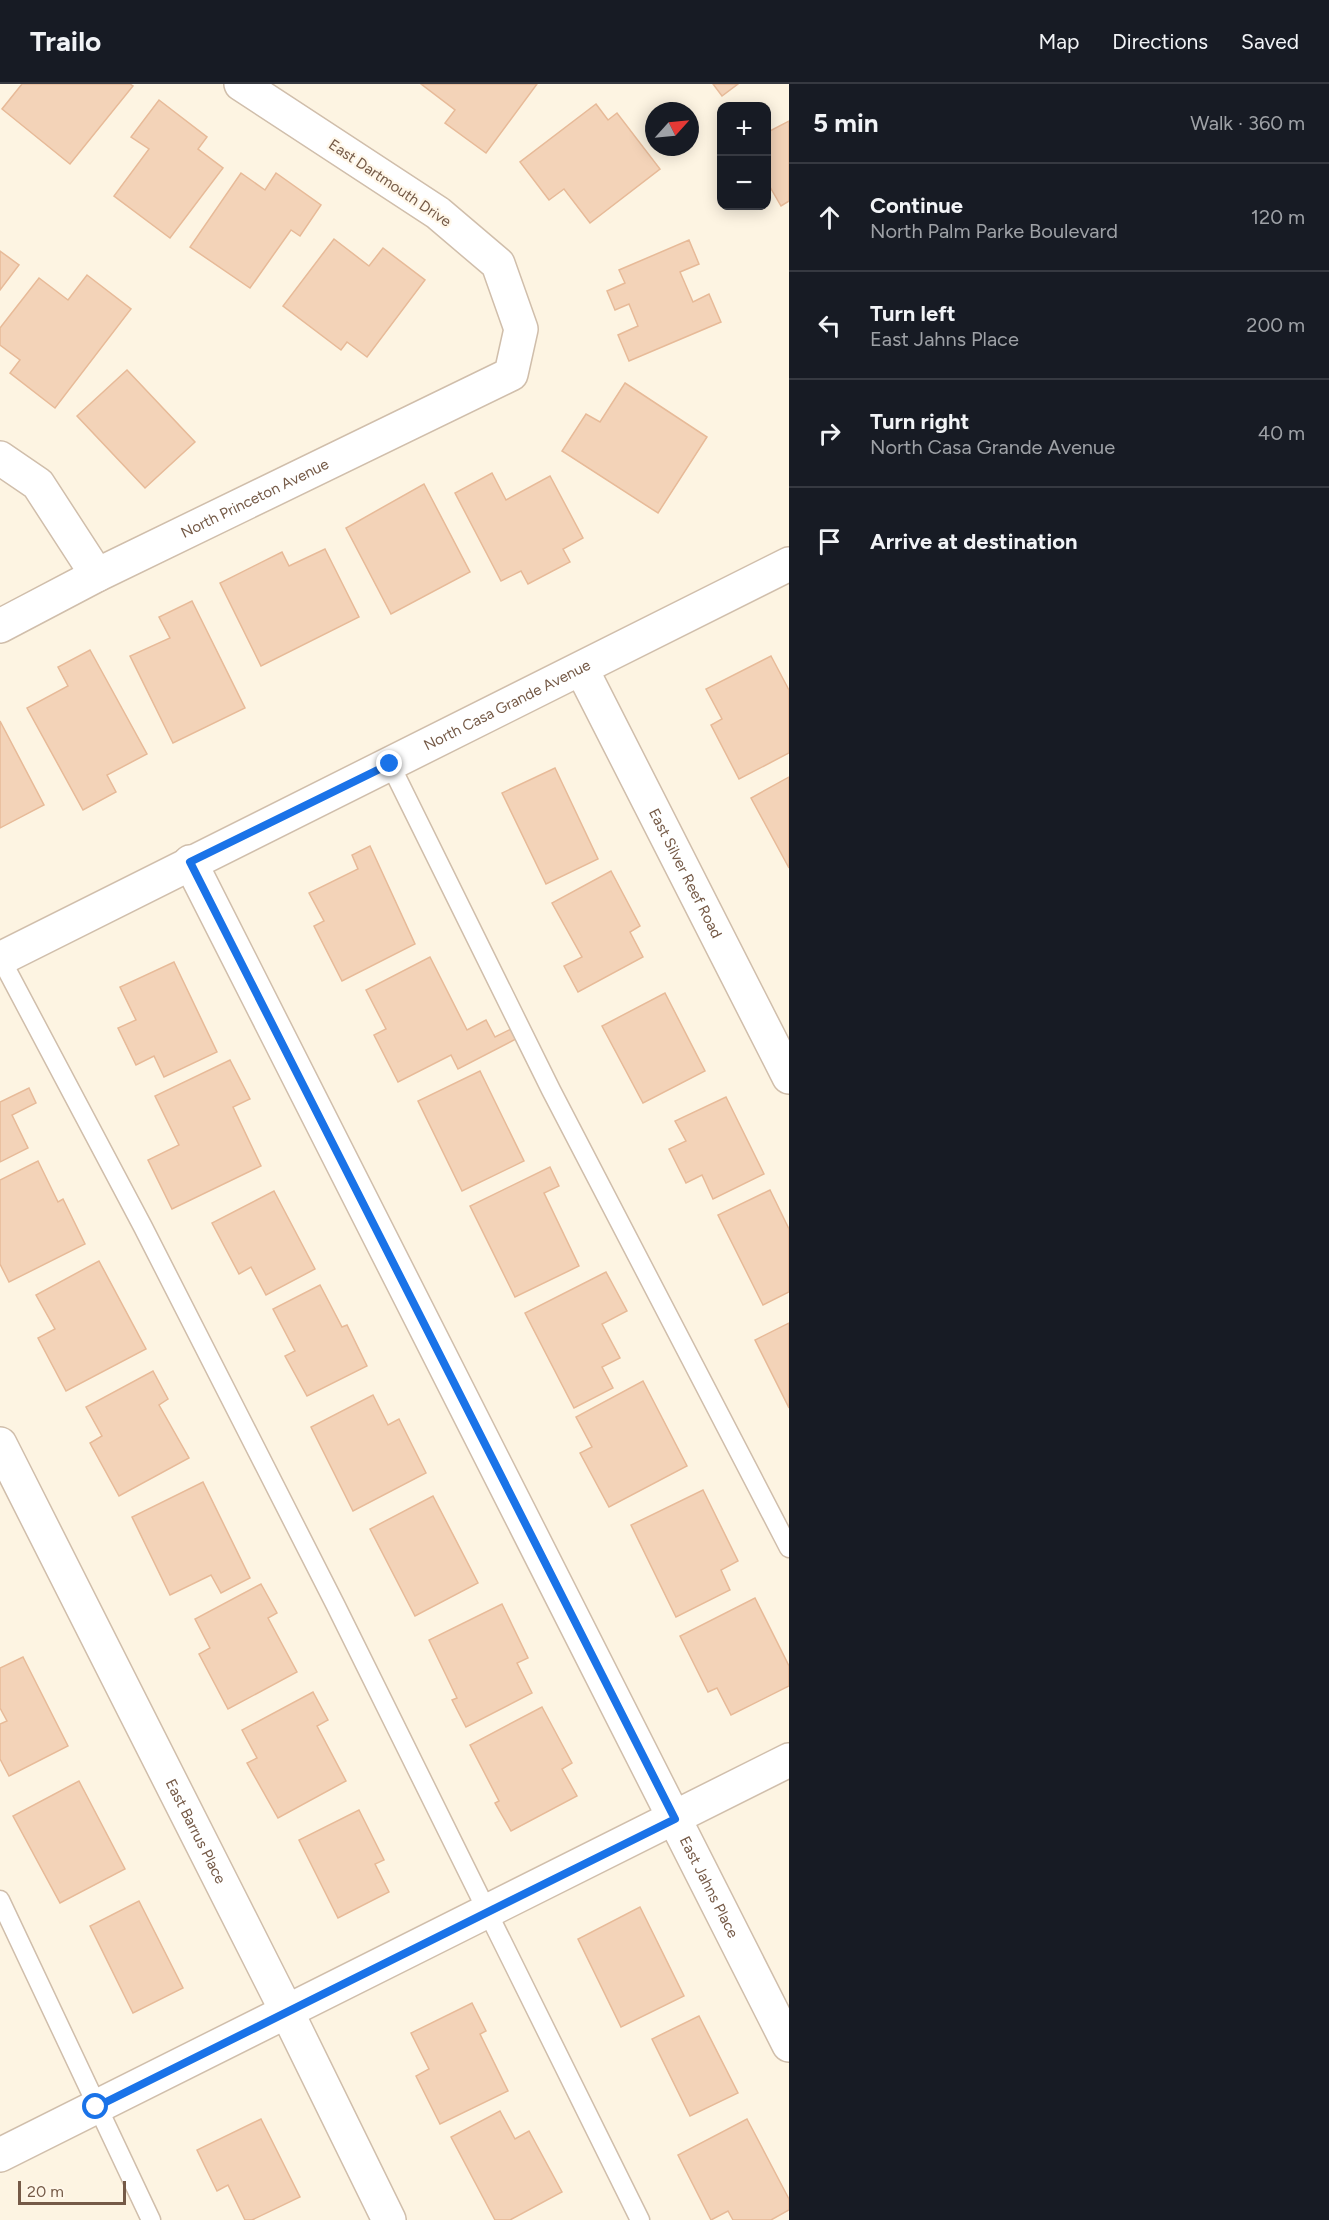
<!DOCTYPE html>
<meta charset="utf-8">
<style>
:root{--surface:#171b24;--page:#242831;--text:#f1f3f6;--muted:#9ea1a6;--line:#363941}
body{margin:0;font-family:Figtree,sans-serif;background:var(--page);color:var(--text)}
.controls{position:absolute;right:18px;top:18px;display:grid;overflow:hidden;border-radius:12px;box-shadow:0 3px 15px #0003}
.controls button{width:54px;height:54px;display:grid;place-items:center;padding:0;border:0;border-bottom:2px solid var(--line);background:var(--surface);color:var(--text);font:30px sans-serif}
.compass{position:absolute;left:645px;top:18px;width:54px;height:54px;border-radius:50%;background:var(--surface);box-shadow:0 3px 15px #0003;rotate:63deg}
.scale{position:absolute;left:18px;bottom:15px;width:108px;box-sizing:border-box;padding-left:6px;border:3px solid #755a47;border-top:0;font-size:16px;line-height:21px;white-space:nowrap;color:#755a47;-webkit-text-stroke:4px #fff7e9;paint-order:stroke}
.stop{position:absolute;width:18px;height:18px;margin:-14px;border:4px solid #1a73e8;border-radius:50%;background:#fff}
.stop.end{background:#1a73e8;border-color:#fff;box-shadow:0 2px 6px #0008}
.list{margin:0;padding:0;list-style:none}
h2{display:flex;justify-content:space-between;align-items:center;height:78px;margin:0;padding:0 24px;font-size:26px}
h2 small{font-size:20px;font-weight:400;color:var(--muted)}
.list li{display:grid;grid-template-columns:39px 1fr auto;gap:18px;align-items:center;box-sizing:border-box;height:108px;padding:0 24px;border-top:2px solid var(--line)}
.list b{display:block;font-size:22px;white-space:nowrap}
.list p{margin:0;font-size:20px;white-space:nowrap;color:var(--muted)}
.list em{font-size:20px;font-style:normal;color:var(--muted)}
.icon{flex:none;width:33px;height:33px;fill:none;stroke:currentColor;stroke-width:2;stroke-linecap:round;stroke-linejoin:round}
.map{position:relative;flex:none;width:789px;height:2136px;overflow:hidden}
header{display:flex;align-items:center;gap:36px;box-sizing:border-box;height:84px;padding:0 30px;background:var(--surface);border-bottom:2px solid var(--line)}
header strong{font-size:28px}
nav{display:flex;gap:33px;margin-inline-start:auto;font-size:21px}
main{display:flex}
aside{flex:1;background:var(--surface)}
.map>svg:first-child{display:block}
.building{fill:#f3d3b8;stroke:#e7ba98;stroke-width:1.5}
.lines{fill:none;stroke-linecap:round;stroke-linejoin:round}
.lane-casing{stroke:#d0beab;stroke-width:21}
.street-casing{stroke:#d0beab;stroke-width:36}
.lane{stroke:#fff;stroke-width:18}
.street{stroke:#fff;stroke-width:33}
.route{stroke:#1a73e8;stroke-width:8}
.labels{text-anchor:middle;stroke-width:4.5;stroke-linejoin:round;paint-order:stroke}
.street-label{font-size:15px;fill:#755a47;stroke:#fff7e9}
</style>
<header>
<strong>Trailo</strong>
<nav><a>Map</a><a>Directions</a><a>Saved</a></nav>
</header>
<main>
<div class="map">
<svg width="789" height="2136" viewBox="0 0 789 2136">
<rect width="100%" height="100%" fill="#fdf4e2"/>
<g class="building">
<polygon points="22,0 130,0 133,2 70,80 2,25"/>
<polygon points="421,0 537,0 486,69 445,39 455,26"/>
<polygon points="713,0 738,0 722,12"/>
<polygon points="159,16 207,53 198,65 223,84 170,154 114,112 149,65 131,53"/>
<polygon points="596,20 608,36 617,29 660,85 590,139 564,105 549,116 520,78"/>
<polygon points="789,37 789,117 781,122 766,96 766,49"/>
<polygon points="241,89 265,106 276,89 321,121 300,152 291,146 250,204 190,163"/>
<polygon points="334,155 369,182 383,164 425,196 367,273 347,258 341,266 283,222"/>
<polygon points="689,156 699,180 680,188 693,218 709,210 721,238 629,277 618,251 638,242 629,220 615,226 607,207 625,199 619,186"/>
<polygon points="0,167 19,181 0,206"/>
<polygon points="87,191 131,225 55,324 10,289 20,276 0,261 0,244 39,194 68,216"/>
<polygon points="127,286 195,358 145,404 77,332"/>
<polygon points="625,299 707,353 658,429 562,367 586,330 600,338"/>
<polygon points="492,389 506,416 550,392 583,454 563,465 570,478 528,500 521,487 501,497 455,409"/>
<polygon points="424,400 470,488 391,530 346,444"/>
<polygon points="325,465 359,533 261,582 220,499 282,468 289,482"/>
<polygon points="192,517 245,624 173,659 130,572 170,554 159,533"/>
<polygon points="90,566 147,670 107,691 116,708 83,726 27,624 68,602 58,583"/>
<polygon points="771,572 789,606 789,669 739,695 711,641 722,635 706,605"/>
<polygon points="0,637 44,721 0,744"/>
<polygon points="555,684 598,775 546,800 502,709"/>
<polygon points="789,693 789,784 751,714"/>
<polygon points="370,762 415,860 342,897 314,842 324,837 309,809 358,785 352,771"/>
<polygon points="611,787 640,842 630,848 643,873 578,908 564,882 582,873 552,819"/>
<polygon points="430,873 467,946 486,936 495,953 511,945 516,955 458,985 451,971 398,998 374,951 386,945 366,906"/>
<polygon points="174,878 217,968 164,993 154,972 136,981 118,944 136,936 120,903"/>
<polygon points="665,909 705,987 643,1019 602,942"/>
<polygon points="230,976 250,1015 233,1023 261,1082 172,1125 148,1076 179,1061 155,1012"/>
<polygon points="480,987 524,1077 462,1107 418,1017"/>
<polygon points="29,1004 36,1019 12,1031 28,1064 0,1078 0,1018"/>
<polygon points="726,1013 764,1090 713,1115 702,1091 686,1099 669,1065 686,1057 675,1037"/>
<polygon points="38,1077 58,1118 63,1115 85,1160 9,1198 0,1180 0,1096"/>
<polygon points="550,1083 559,1102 544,1109 579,1182 515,1213 470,1122"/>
<polygon points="770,1106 789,1145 789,1208 763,1221 718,1131"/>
<polygon points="274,1107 315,1185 266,1211 251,1183 239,1190 212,1139"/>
<polygon points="99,1177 146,1265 66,1307 38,1254 55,1245 36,1211"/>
<polygon points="606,1188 627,1227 602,1240 620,1274 602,1283 613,1304 574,1324 525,1229"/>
<polygon points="320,1201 342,1243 347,1241 367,1282 307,1312 285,1272 295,1267 273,1225"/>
<polygon points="789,1239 789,1324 755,1256"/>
<polygon points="153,1287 168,1315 159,1321 189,1374 119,1412 90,1359 102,1352 86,1323"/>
<polygon points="643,1297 687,1382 609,1423 580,1369 592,1363 576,1333"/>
<polygon points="373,1311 388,1341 399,1335 426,1389 353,1427 311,1343"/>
<polygon points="203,1398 250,1494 221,1509 211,1491 170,1511 132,1433"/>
<polygon points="703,1406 738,1477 721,1486 730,1506 676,1533 631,1441"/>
<polygon points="433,1412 478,1499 415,1532 370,1445"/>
<polygon points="261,1500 277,1529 268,1534 297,1588 228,1625 199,1570 210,1564 195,1535"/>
<polygon points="755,1514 789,1582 789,1602 731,1631 717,1604 708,1608 680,1552"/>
<polygon points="502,1520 528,1574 517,1579 532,1609 466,1643 452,1616 457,1614 429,1556"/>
<polygon points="23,1573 68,1662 9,1692 0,1675 0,1640 7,1637 0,1624 0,1584"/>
<polygon points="313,1608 328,1636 317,1642 346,1697 278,1734 247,1679 257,1674 242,1646"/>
<polygon points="542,1623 572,1679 562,1685 577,1712 511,1747 495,1719 499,1717 470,1661"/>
<polygon points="79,1697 125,1785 60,1819 13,1732"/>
<polygon points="359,1726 384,1776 375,1780 389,1808 338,1834 299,1756"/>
<polygon points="139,1817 183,1904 133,1929 90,1842"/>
<polygon points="640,1823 684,1912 621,1943 578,1855"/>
<polygon points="472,1919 486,1947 480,1950 508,2007 440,2040 416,1992 429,1985 411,1949"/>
<polygon points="699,1932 738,2009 690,2032 652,1955"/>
<polygon points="500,2027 515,2055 529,2047 562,2108 510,2136 495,2136 451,2053"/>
<polygon points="261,2035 300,2113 252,2136 245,2136 228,2101 217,2107 197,2066"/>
<polygon points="747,2035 789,2115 789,2126 771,2136 733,2136 728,2127 711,2136 678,2071"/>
</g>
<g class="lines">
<defs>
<g id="lane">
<polyline points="390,680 551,1006 789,1464"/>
<polyline points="1,875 143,1143 335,1520 640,2136"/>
<polyline points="0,1816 151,2136"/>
</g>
<g id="street">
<polyline points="0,374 38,400 97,491"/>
<path id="s1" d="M0,542L97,491L511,290L521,245L498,180L438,129L241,0"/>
<path id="s2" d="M582,586L789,993"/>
<path id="s3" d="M190,778L789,1961"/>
<path id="s4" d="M0,875L789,480"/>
<path id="s5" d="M0,1360L287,1928L389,2136"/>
<polyline points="0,2071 789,1676"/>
</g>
</defs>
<use href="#lane" class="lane-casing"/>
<use href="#street" class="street-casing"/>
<use href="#lane" class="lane"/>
<use href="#street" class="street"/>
</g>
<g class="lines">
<polyline class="route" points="96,2023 675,1735 190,778 390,680"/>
</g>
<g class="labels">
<g class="street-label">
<text transform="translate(390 99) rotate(34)" y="5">East Dartmouth Drive</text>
<text dy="5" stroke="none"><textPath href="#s1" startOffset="285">North Princeton Avenue</textPath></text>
<text dy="5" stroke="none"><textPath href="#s4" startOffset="567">North Casa Grande Avenue</textPath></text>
<text dy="5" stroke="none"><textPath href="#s2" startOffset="228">East Silver Reef Road</textPath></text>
<text dy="5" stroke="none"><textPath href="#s5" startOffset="434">East Barrus Place</textPath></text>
<text dy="5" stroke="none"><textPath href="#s3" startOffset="1149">East Jahns Place</textPath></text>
</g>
</g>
</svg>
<div class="controls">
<button>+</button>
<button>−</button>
</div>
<svg class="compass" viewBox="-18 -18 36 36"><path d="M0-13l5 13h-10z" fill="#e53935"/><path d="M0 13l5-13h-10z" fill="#9ea1a6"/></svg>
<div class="scale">20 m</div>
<div class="stop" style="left:96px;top:2023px"></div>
<div class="stop end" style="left:390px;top:680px"></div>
</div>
<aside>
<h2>5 min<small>Walk · 360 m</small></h2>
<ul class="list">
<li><svg class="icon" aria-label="ahead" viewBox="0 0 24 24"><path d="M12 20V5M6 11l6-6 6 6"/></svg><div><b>Continue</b><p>North Palm Parke Boulevard</p></div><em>120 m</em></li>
<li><svg class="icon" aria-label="left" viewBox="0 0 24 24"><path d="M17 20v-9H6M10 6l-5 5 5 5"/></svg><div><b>Turn left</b><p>East Jahns Place</p></div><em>200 m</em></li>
<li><svg class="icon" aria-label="right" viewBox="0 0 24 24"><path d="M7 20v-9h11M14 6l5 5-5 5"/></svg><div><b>Turn right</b><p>North Casa Grande Avenue</p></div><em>40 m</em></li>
<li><svg class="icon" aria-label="arrive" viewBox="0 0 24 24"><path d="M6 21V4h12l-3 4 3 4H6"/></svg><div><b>Arrive at destination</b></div></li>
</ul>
</aside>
</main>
